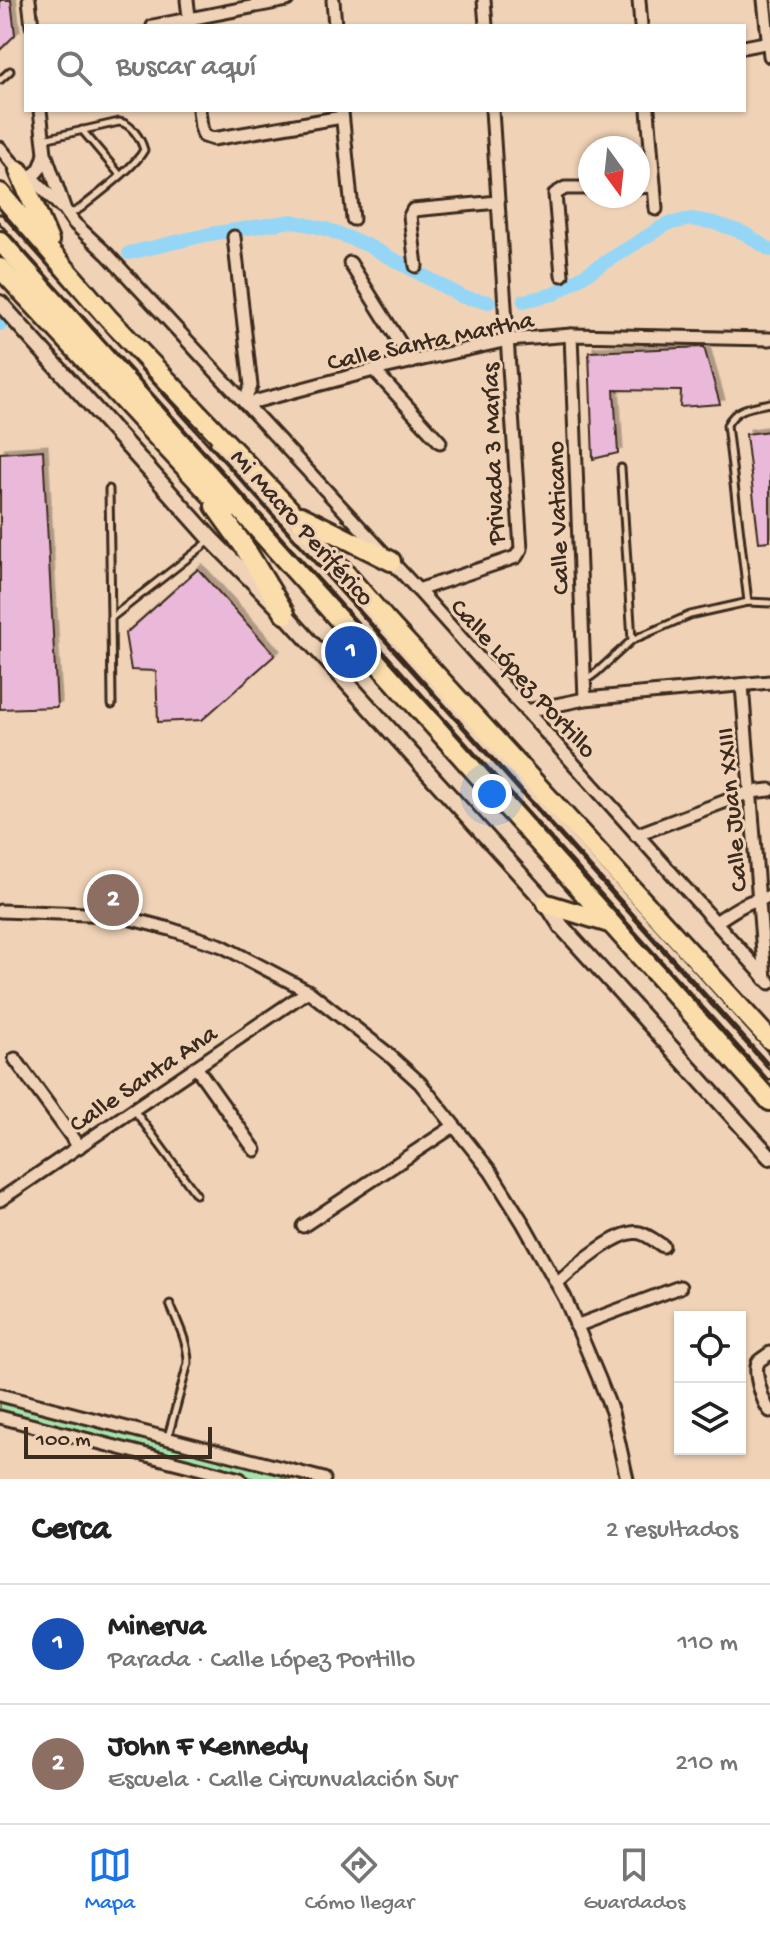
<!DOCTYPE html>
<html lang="es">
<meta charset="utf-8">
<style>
:root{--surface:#fff;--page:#f6f6f6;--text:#222;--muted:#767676;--line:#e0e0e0;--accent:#1a73e8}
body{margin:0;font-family:"Gochi Hand",sans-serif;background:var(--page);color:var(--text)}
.controls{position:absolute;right:24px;bottom:24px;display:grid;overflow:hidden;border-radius:0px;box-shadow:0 2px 6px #0004}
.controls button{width:72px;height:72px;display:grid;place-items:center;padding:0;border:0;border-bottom:2px solid var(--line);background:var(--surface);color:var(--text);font:40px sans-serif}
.compass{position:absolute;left:578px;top:136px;width:72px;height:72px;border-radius:50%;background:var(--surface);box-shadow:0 2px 6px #0004;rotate:165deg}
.scale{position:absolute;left:24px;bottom:20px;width:188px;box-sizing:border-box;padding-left:8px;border:4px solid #3b2a1e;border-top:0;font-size:22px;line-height:28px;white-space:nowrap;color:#3b2a1e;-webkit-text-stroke:6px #f0d3b7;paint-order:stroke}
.you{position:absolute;left:492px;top:794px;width:28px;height:28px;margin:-20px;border:6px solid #fff;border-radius:50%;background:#1a73e8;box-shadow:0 0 0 12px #1a73e833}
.badge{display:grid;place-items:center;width:52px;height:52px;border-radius:50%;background:var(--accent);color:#fff;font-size:26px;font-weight:700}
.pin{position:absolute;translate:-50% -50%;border:4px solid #fff;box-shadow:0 2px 8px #0006}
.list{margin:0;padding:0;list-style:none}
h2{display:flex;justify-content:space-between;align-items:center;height:104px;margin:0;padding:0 32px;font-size:34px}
h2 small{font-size:26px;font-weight:400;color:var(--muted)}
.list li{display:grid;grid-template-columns:52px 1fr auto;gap:24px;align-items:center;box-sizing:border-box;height:120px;padding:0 32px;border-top:2px solid var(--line)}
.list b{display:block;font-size:30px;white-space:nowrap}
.list p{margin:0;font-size:26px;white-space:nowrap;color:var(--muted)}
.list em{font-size:26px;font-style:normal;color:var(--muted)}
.icon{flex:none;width:44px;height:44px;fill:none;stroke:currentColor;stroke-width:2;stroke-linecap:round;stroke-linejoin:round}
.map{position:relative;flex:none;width:770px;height:1479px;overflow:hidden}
.search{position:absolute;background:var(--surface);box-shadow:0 2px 6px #0004;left:24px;right:24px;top:24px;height:88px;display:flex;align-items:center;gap:20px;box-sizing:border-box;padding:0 28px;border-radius:0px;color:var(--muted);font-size:30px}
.sheet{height:344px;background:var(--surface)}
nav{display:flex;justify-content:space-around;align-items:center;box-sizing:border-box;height:112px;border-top:2px solid var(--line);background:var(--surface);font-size:22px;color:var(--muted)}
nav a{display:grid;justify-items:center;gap:4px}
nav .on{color:var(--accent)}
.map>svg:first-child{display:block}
.green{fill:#a5e4ac;stroke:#708765;stroke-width:2}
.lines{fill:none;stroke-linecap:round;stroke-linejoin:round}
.canal{stroke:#95d6f7;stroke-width:14}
.building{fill:#eab9d9;stroke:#3b2a1e;stroke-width:2;filter:url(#shadow)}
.service-casing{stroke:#3b2a1e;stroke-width:11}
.minor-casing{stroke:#3b2a1e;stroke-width:17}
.tertiary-casing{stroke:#3b2a1e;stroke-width:20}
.trunk-casing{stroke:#3b2a1e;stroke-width:24}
.service{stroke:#f0d3b7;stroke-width:5}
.minor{stroke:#f0d3b7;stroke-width:11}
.tertiary{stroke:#f0d3b7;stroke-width:14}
.trunk{stroke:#faddab;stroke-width:18}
.labels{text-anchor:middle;stroke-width:6;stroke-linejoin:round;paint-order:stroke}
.street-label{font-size:26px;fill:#3b2a1e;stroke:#f0d3b7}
</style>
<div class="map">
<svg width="770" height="1479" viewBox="0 0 770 1479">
<defs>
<filter id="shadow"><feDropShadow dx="4.5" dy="-4.5" stdDeviation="0" flood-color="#0004"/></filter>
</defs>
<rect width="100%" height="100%" fill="#f0d3b7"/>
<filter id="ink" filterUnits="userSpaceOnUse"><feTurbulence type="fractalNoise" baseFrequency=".0125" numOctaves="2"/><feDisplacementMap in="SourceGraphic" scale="16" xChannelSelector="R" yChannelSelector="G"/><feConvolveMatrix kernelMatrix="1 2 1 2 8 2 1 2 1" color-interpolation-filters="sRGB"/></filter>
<g filter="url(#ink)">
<polygon class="green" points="0,1398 305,1479 256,1479 0,1413"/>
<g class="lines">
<g class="canal">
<polyline points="129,253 210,234 292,221 326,229 367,245 463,297 489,302"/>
<polyline points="524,301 554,294 667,224 691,219 715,223 744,233 770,250"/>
<polyline points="0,324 2,323"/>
</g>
</g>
<g class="building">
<polygon points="0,0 11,0 15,35 0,50"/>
<polygon points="704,347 720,404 680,407 681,391 614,390 618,453 593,459 589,352"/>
<polygon points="770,431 770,541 759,542 746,434"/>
<polygon points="43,450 57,707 0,709 0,453"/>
<polygon points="198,569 275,655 202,720 158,722 156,671 131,670 125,634"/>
</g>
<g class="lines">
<defs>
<g id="service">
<polyline points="0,80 10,71"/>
<polyline points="82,130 120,175"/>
<path d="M44,139L119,122C131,123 141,139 144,150C134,168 98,194 81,208L74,212L67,211"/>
<polyline points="0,218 770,1076"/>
<polyline points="214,443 770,1060"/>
<polyline points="621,468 632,640"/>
<polyline points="109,489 111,618"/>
<path d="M748,602L727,425C736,407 752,407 770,403"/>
<polyline points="585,681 597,672 632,640 690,615 748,602 770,603"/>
<polyline points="112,705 111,618 211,540"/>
<polyline points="134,1110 196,1194"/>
<path d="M168,1437L188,1363C188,1342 178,1324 170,1304"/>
</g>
<g id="minor">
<polyline points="29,0 32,26"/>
<polyline points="187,0 190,25"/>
<polyline points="333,0 335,26"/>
<polyline points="484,0 486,26"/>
<polyline points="639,0 641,26"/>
<polyline points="764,0 770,56"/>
<polyline points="153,26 287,0"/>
<polyline points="744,47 770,42"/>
<polyline points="40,110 45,153 65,210 74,223 108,255 418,590 770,983"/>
<polyline points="199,110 201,127 204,136 213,139 342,117"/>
<polyline points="648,110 656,209"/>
<polyline points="342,112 353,219"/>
<path d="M0,148L19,171L30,176C40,173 42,164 45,154"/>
<polyline points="30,176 61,207"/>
<polyline points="638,187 654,186"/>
<polyline points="234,237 251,386 244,402"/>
<polyline points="350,263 412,362"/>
<polyline points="416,266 410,216 413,210 498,202"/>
<polyline points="562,275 555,194 565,188 590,188"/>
<polyline points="571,335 585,699"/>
<polyline points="374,370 440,442"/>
<polyline points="246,404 374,370 508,340 571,335 770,339"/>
<polyline points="418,590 516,557 521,549 492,110"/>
<polyline points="742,685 765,979"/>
<polyline points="526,711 585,699 770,682"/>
<polyline points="636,835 750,792 770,790"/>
<polyline points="0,911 116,915 170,929 222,946 308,991 387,1053 420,1083 491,1172 523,1223 565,1298 600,1381 612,1412 627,1479"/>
<path d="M716,922C734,910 749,899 770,897"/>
<polyline points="15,1059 79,1147"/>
<polyline points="196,1067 255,1150"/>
<polyline points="0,1200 308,991"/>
<polyline points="303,1226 454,1126"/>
<path d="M557,1283C572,1269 619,1228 640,1233C648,1235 656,1242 663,1246"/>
<polyline points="576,1326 680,1287"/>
<path d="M770,1353C768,1355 761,1359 759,1361C752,1370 763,1403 770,1411"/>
<polyline points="0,1395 324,1479"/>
<polyline points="0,1417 240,1479"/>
</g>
<polyline id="tertiary" points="0,303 211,539 285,614 547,904 561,926 770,1157"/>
<g id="trunk">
<polyline points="19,171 49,241"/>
<polyline points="0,193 108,318 291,511 384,618 770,1040"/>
<polyline points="0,241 770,1101"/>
<polyline points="0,268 227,512"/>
<polyline points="215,506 243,545 285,614"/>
<polyline points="301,516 391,561"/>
<polyline points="547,904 609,923"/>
</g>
</defs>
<use href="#service" class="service-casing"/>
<use href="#minor" class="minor-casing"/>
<use href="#tertiary" class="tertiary-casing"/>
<use href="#trunk" class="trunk-casing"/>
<use href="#service" class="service"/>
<use href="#minor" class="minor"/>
<use href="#tertiary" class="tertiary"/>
<use href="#trunk" class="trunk"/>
</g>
</g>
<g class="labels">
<g class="street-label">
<text transform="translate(430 339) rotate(-12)" y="9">Calle Santa Martha</text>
<text transform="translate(491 454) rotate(-92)" y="9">Privada 3 Marías</text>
<text transform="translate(556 518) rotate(-92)" y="9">Calle Vaticano</text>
<text transform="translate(304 526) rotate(48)" y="9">Mi Macro Periférico</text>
<text transform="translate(525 677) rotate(48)" y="9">Calle López Portillo</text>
<text transform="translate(730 810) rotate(-95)" y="9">Calle Juan XXIII</text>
<text transform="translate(142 1077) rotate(-34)" y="9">Calle Santa Ana</text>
</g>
</g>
</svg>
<div class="controls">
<button><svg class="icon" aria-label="locate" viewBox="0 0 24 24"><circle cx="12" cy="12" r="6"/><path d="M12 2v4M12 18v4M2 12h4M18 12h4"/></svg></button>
<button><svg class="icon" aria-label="layers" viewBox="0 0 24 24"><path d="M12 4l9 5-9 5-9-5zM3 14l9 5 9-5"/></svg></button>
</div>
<svg class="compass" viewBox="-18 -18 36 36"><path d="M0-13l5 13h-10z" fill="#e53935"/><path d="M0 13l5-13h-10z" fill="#767676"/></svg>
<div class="scale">100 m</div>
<div class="you"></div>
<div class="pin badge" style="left:351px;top:652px;background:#1a4fb4">1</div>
<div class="pin badge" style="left:113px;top:900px;background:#8d6e63">2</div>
<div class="search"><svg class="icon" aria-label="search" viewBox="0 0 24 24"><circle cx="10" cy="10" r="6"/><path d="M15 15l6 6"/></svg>Buscar aquí</div>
</div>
<section class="sheet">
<h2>Cerca<small>2 resultados</small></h2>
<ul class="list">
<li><span class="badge" style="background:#1a4fb4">1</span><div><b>Minerva</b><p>Parada · Calle López Portillo</p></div><em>110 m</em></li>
<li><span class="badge" style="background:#8d6e63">2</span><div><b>John F Kennedy</b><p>Escuela · Calle Circunvalación Sur</p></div><em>210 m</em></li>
</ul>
</section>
<nav>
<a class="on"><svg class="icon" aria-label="map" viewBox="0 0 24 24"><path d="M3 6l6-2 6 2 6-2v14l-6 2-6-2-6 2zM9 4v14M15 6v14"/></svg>Mapa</a>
<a><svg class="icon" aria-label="directions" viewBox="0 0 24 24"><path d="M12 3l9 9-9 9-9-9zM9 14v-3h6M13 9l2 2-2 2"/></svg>Cómo llegar</a>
<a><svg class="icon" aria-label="saved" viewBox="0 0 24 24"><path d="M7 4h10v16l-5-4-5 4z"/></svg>Guardados</a>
</nav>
